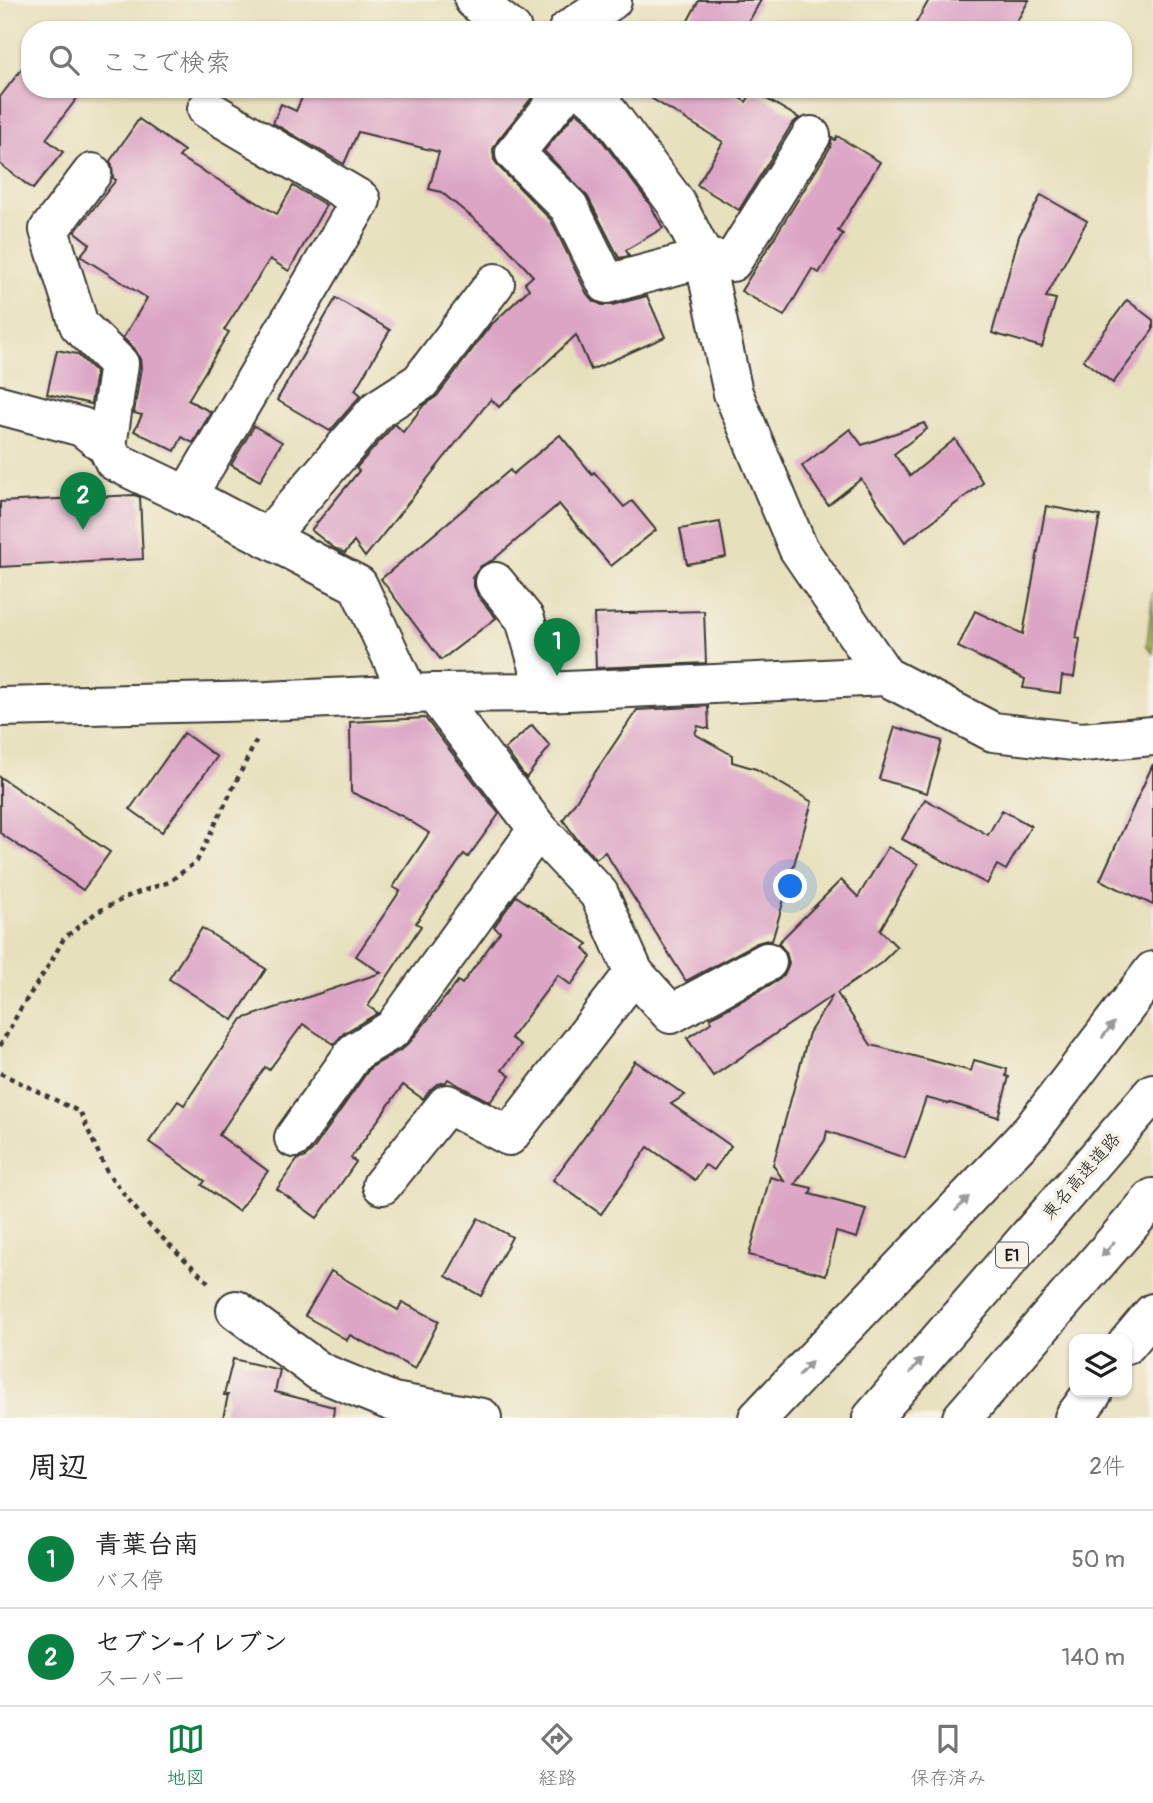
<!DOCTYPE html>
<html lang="ja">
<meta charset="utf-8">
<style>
:root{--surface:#fff;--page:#f6f6f6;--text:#222;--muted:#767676;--line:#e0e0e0;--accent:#0b8043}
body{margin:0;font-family:Pangolin,"Klee One",sans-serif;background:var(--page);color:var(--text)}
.controls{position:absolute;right:21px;bottom:21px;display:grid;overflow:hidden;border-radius:14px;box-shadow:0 2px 5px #0004}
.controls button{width:63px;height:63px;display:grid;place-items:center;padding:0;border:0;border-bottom:2px solid var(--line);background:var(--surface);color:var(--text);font:35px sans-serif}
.you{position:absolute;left:791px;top:887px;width:24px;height:24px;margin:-18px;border:5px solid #fff;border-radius:50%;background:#1a73e8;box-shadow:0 0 0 10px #1a73e833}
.badge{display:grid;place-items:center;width:46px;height:46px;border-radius:50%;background:var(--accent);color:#fff;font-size:23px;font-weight:700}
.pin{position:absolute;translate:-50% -58px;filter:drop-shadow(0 2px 4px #0008)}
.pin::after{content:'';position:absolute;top:37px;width:24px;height:21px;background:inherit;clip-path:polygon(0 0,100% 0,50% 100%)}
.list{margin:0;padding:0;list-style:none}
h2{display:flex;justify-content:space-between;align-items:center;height:91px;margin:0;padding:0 28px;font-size:30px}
h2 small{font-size:23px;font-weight:400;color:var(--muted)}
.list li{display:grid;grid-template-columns:46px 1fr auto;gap:21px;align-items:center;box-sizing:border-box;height:98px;padding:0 28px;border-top:2px solid var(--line)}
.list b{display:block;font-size:26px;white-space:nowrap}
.list p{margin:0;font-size:23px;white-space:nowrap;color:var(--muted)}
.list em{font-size:23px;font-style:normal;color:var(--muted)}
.icon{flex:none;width:38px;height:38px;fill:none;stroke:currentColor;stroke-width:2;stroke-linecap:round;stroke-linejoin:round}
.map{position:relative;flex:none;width:1153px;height:1418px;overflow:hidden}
.search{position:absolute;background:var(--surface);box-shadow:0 2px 5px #0004;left:21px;right:21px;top:21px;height:77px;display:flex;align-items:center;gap:18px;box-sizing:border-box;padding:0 24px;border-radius:28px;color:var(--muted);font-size:26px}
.sheet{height:287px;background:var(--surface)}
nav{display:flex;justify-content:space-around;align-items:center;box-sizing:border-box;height:98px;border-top:2px solid var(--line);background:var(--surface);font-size:19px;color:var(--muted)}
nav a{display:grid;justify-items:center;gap:4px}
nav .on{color:var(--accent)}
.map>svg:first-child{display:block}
.green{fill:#b0c164;stroke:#666e40;stroke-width:2}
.building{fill:#dca4c5}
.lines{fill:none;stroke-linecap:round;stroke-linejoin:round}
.minor-casing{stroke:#3a3934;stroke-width:42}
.highway-casing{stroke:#3a3934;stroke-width:42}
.path{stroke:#3a3934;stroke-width:4.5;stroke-dasharray:5 5;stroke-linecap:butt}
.minor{stroke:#fff;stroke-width:38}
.highway{stroke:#fff;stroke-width:38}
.oneway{fill:#999}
.labels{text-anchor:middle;stroke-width:7;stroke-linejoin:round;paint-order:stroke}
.shield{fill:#f7f3e8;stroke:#5e5c59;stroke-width:2}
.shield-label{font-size:16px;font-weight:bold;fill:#1c1c1c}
.street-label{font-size:18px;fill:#1c1c1c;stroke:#f7f3e8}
</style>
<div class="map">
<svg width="1153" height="1418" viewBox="0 0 1153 1418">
<rect width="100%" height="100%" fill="#f7f3e8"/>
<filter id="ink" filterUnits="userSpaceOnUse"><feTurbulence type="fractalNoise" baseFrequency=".0143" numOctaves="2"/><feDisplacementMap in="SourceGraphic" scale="14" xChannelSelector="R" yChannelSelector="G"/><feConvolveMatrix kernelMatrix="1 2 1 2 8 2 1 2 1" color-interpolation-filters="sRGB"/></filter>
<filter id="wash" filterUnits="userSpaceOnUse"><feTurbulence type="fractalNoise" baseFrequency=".00686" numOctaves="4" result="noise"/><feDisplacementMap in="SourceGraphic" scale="28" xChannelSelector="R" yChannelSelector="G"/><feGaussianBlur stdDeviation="1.57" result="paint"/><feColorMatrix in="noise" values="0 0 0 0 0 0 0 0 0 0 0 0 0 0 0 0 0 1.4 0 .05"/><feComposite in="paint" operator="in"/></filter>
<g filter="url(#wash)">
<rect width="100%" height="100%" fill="#e7e0bc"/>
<polygon class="green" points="1153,591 1153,653 1147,646"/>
<g id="blocks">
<g class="building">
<polygon points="699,0 761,0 744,30 683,30"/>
<polygon points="929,0 1029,0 1012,30 912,30"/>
<polygon points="30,58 30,89 84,89 46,139 63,152 33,189 0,164 0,97"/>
<polygon points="306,89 535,89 537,91 498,140 493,149 494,160 500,168 551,220 587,294 593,301 602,305 612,305 647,296 665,337 591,370 576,335 499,407 491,399 365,557 354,542 345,553 334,548 311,530 359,471 356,468 393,426 395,424 403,432 424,405 437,396 490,326 529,289 525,283 533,276 501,241 441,192 429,189 439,152 358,132 344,164 273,123 281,104 296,111"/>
<polygon points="636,89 725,89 746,102 753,91 799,118 792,124 739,210 697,185 723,142"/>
<polygon points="576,112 588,122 649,203 663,228 626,250 629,256 619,258 588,197 544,151"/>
<polygon points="139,119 184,151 179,157 277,214 293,186 326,205 289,271 270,259 224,330 229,332 188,400 211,412 193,443 182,437 175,451 134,431 142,415 134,413 141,367 140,358 134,348 123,338 147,298 80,256 90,244 75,232 116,180 113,178 112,165 110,161"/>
<polygon points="837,136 880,162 838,231 843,234 819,273 812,269 784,316 741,291 830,148 832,138 835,140"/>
<polygon points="1041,195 1087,221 1046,297 1056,299 1042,347 992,333 1019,236"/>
<polygon points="336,298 390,330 355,390 361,395 330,431 277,400"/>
<polygon points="1127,300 1153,320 1153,330 1113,383 1083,360"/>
<polygon points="57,350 77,354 96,372 91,404 47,394"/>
<polygon points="924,423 927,429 894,454 910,476 955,439 983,483 905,542 861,479 828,505 802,466 850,429 862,445"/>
<polygon points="254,426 282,442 260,481 231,465"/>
<polygon points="560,435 592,474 594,472 624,507 632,501 656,530 611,566 559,504 493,560 481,566 472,578 474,580 474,586 478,596 496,618 441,660 381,579 510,470 513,474"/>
<polygon points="134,495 140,497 143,559 0,567 0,502"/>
<polygon points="1046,506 1100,516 1076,638 1080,639 1074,677 1062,676 1060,693 1023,688 1025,679 958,647 975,611 1023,634"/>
<polygon points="720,522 726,557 687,564 680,529"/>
<polygon points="704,611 706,663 596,668 594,614"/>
<polygon points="708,706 709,729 698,726 695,734 732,755 732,762 756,769 812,802 772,941 767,940 757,943 686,981 605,852 596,859 578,840 563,820 637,710"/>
<polygon points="425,718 499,814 468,857 464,854 416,923 421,926 368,1006 378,1013 344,1033 334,1044 303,1024 269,1070 265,1067 219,1135 268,1171 238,1211 202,1185 205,1181 149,1142 178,1101 184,1105 242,1019 381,973 356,956 400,891 393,887 429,833 402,816 351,792 350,722"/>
<polygon points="532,725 550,746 526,778 505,749"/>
<polygon points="895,727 942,741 927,793 879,779"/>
<polygon points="184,733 217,757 162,832 130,809"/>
<polygon points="1153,764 1153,905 1100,880"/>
<polygon points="0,777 110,852 83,890 0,833"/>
<polygon points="925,799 988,835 1002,810 1031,826 1006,870 997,865 987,884 902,839"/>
<polygon points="888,847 918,864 880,930 897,947 881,963 837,993 871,1045 971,1071 974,1060 1007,1069 1006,1076 1009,1077 998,1117 950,1103 949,1104 926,1098 905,1158 827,1131 825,1140 795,1184 812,1188 810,1194 866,1209 857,1238 836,1232 826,1275 749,1255 770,1177 784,1181 773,1165 809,1033 833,995 713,1076 687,1038 712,1022 710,1018 777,981 785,974 789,963 786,952 778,943 841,880 858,897"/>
<polygon points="516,896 588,944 584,948 591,957 571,985 558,975 511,1038 521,1045 502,1070 510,1076 490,1102 456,1084 448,1079 446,1082 437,1084 430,1090 423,1099 403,1085 351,1158 356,1162 317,1218 277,1189 298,1159 304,1158 312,1151 370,1068 404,1048 410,1042 458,981 462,984 500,932 494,927"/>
<polygon points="202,928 266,969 233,1020 169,979"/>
<polygon points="635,1061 685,1095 671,1104 731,1146 714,1170 705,1165 695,1180 648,1147 601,1214 553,1180 591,1128 590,1127"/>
<polygon points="478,1218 512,1237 481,1296 446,1276"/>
<polygon points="331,1271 398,1310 402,1302 439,1321 415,1369 350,1335 347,1340 305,1316"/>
<polygon points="233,1359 280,1370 275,1392 334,1407 333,1418 223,1418 228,1395 224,1395"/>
</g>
</g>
</g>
<g filter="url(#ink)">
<use href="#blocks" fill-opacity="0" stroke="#3a3934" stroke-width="2"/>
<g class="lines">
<defs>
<g id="minor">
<polyline points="474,0 512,30"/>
<polyline points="568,30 612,0"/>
<polyline points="567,89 515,153 569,207 607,284 704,258 732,262 811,136"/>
<polyline points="583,89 604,107 676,203 704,258 733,393 798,548 885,676 993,732 1082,742 1153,736"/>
<polyline points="92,173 49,230 79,325 119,364 107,446"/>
<polyline points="0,405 82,427 107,446 114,461 187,496 358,585 409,695"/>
<polyline points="187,496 361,200 207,109"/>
<polyline points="267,538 378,409 420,382 495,283"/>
<polyline points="495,582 525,619 546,692"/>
<polyline points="0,707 267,701 434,693 546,692 885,676"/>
<polyline points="634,973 671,1014 767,962"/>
<polyline points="294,1138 355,1052 393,1029 538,829"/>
<polyline points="382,1185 447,1104 509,1136 634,973 599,894 538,829 434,693"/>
<polyline points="236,1310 320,1372 393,1402 482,1418"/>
<polyline points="1127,1344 1153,1313"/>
<polyline points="758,1418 1032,1130 1153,971"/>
<polyline points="1074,1418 1093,1392"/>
</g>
<g id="highway">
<polyline points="872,1418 1153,1093"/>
<polyline points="962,1418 1153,1198"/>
</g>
</defs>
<use href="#minor" class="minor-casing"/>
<use href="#highway" class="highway-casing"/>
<g class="path">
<polyline points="0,1046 21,1008 51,962 64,938 97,912 131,895 169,882 197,861 257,739"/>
<polyline points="0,1073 80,1112 107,1172 146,1222 208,1282"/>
</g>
<use href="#minor" class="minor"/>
<use href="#highway" class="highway"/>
</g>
<defs><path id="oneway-solid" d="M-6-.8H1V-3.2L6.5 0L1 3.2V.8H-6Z" transform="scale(1.75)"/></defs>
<g class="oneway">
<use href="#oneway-solid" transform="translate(1108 1030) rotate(-53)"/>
<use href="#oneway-solid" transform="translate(962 1204) rotate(-46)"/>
<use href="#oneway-solid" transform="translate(1108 1249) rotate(131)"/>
<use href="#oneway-solid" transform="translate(916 1366) rotate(-49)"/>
<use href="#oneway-solid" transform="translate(805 1369) rotate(-46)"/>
</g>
</g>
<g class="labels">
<rect class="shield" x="996" y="1242.5" width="32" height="25" rx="5"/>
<g class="shield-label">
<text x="1012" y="1261">E1</text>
</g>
<g class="street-label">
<text transform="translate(1081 1176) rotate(-49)" y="6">東名高速道路</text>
</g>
</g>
</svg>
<div class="controls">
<button><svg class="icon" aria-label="layers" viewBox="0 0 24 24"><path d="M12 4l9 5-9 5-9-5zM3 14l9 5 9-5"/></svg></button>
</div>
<div class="you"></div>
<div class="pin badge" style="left:557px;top:676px">1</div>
<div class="pin badge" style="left:83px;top:530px">2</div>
<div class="search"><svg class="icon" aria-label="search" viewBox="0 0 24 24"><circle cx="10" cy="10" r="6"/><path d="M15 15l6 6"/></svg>ここで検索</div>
</div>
<section class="sheet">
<h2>周辺<small>2件</small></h2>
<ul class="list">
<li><span class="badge">1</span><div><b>青葉台南</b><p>バス停</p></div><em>50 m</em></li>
<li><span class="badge">2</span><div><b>セブン-イレブン</b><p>スーパー</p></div><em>140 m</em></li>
</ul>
</section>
<nav>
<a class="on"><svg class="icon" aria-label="map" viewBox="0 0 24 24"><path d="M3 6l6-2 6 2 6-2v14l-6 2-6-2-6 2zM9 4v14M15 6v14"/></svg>地図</a>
<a><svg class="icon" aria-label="directions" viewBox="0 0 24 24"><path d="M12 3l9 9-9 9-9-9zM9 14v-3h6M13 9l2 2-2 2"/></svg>経路</a>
<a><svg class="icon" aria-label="saved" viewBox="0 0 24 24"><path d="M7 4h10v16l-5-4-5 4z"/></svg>保存済み</a>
</nav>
